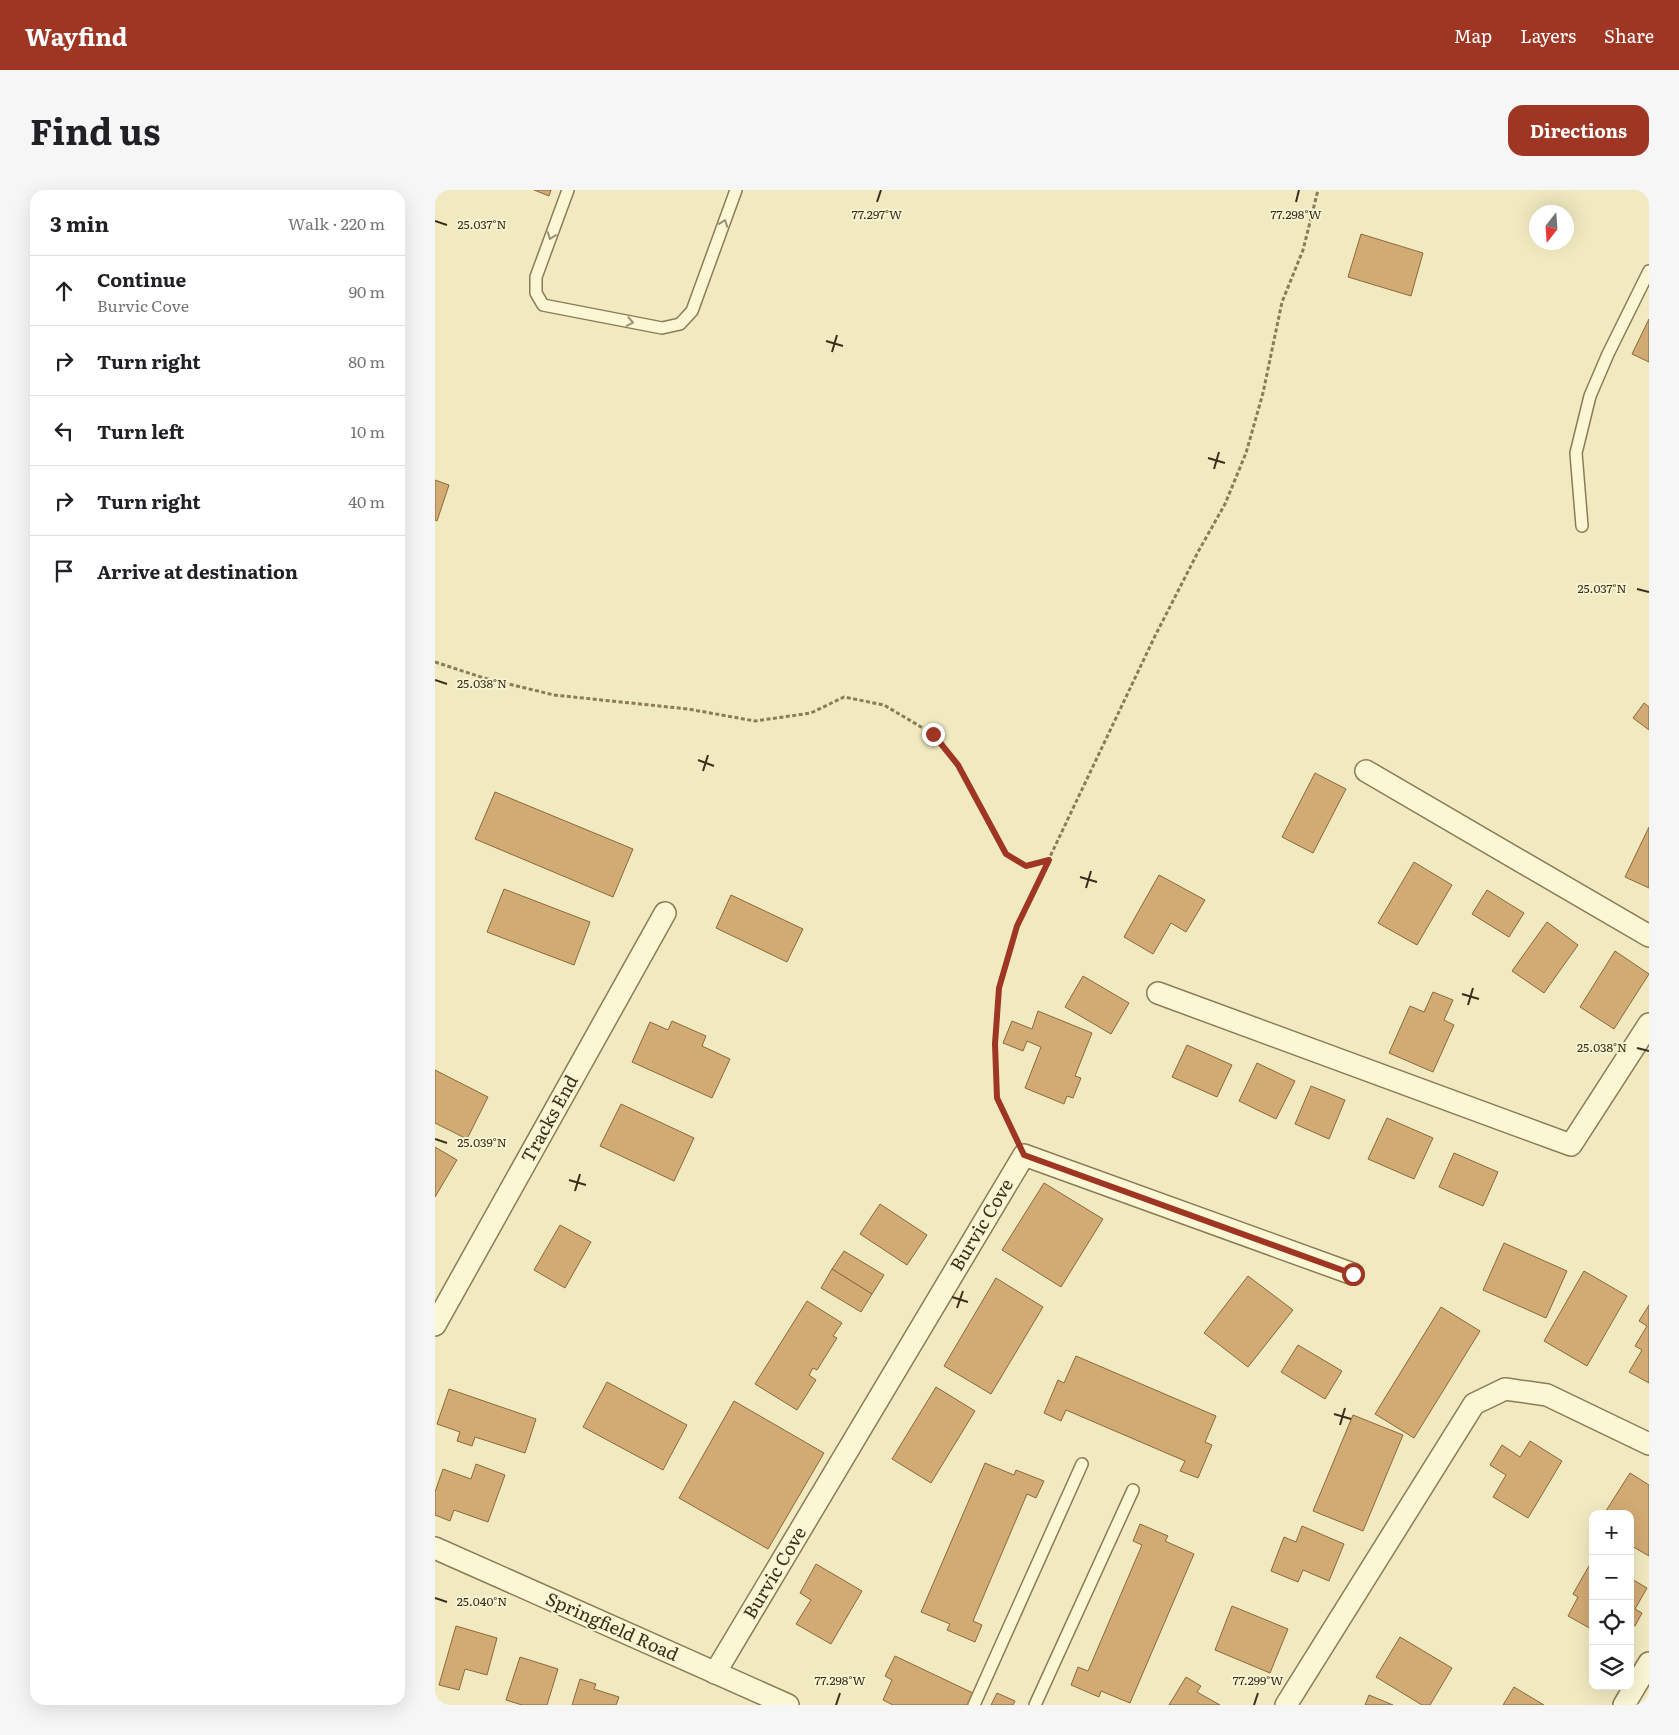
<!DOCTYPE html>
<meta charset="utf-8">
<style>
:root{--surface:#fff;--page:#f6f6f6;--text:#202124;--muted:#757577;--line:#e0e0e0;--accent:#9f3623}
body{margin:0;font-family:Literata,serif;background:var(--page);color:var(--text)}
.controls{position:absolute;right:15px;bottom:15px;display:grid;overflow:hidden;border-radius:10px;box-shadow:0 5px 20px #0002}
.controls button{width:45px;height:45px;display:grid;place-items:center;padding:0;border:0;border-bottom:1px solid var(--line);background:var(--surface);color:var(--text);font:25px sans-serif}
.compass{position:absolute;left:1094px;top:15px;width:45px;height:45px;border-radius:50%;background:var(--surface);box-shadow:0 5px 20px #0002;rotate:197deg}
.stop{position:absolute;width:15px;height:15px;margin:-11px;border:4px solid #9f3623;border-radius:50%;background:#fff}
.stop.end{background:#9f3623;border-color:#fff;box-shadow:0 1px 5px #0008}
.list{margin:0;padding:0;list-style:none}
h2{display:flex;justify-content:space-between;align-items:center;height:65px;margin:0;padding:0 20px;font-size:21px}
h2 small{font-size:16px;font-weight:400;color:var(--muted)}
.list li{display:grid;grid-template-columns:32px 1fr auto;gap:15px;align-items:center;box-sizing:border-box;height:70px;padding:0 20px;border-top:1px solid var(--line)}
.list b{display:block;font-size:19px;white-space:nowrap}
.list p{margin:0;font-size:16px;white-space:nowrap;color:var(--muted)}
.list em{font-size:16px;font-style:normal;color:var(--muted)}
.icon{flex:none;width:28px;height:28px;fill:none;stroke:currentColor;stroke-width:2;stroke-linecap:round;stroke-linejoin:round}
.map{position:relative;flex:none;width:1214px;height:1515px;overflow:hidden;border-radius:15px}
header{display:flex;align-items:center;gap:30px;box-sizing:border-box;height:70px;padding:0 25px;background:var(--accent);color:#fff}
header strong{font-size:24px}
nav{display:flex;gap:28px;margin-inline-start:auto;font-size:18px}
.intro{display:flex;align-items:center;justify-content:space-between;box-sizing:border-box;height:120px;padding:0 30px}
h1{margin:0;font-size:35px}
.button{padding:12px 22px;border-radius:15px;background:var(--accent);color:#fff;font-size:18px;font-weight:700}
main{display:flex;gap:30px;padding:0 30px}
aside{flex:1;background:var(--surface);border-radius:15px;box-shadow:0 5px 20px #0002}
.map>svg:first-child{display:block}
.building{fill:#d2aa73;stroke:#8c683b}
.lines{fill:none;stroke-linecap:round;stroke-linejoin:round}
.service-casing{stroke:#8b7b57;stroke-width:14}
.minor-casing{stroke:#8b7b57;stroke-width:24}
.path{stroke:#8b7b57;stroke-width:3;stroke-dasharray:4 2.5;stroke-linecap:butt}
.service{stroke:#fbf6d4;stroke-width:11}
.minor{stroke:#fbf6d4;stroke-width:21}
.oneway{stroke:#9a9278}
.route{stroke:#9f3623;stroke-width:6}
.ticks{fill:none;stroke:#3a2f1c;stroke-width:2}
.labels{text-anchor:middle;stroke-width:4;stroke-linejoin:round;paint-order:stroke}
.street-label{font-size:18px;fill:#3a2f1c;stroke:#f8f3d0}
.ticks-label{font-size:12px;text-anchor:middle;fill:#3a2f1c;stroke:#f8f3d0;stroke-width:4;stroke-linejoin:round;paint-order:stroke}
</style>
<header>
<strong>Wayfind</strong>
<nav><a>Map</a><a>Layers</a><a>Share</a></nav>
</header>
<div class="intro"><h1>Find us</h1><a class="button">Directions</a></div>
<main>
<aside>
<h2>3 min<small>Walk · 220 m</small></h2>
<ul class="list">
<li><svg class="icon" aria-label="ahead" viewBox="0 0 24 24"><path d="M12 20V5M6 11l6-6 6 6"/></svg><div><b>Continue</b><p>Burvic Cove</p></div><em>90 m</em></li>
<li><svg class="icon" aria-label="right" viewBox="0 0 24 24"><path d="M7 20v-9h11M14 6l5 5-5 5"/></svg><div><b>Turn right</b></div><em>80 m</em></li>
<li><svg class="icon" aria-label="left" viewBox="0 0 24 24"><path d="M17 20v-9H6M10 6l-5 5 5 5"/></svg><div><b>Turn left</b></div><em>10 m</em></li>
<li><svg class="icon" aria-label="right" viewBox="0 0 24 24"><path d="M7 20v-9h11M14 6l5 5-5 5"/></svg><div><b>Turn right</b></div><em>40 m</em></li>
<li><svg class="icon" aria-label="arrive" viewBox="0 0 24 24"><path d="M6 21V4h12l-3 4 3 4H6"/></svg><div><b>Arrive at destination</b></div></li>
</ul>
</aside>
<div class="map">
<svg width="1214" height="1515" viewBox="0 0 1214 1515">
<rect width="100%" height="100%" fill="#f1eac0"/>
<g class="building">
<polygon points="99,0 116,0 114,6"/>
<polygon points="926,44 988,63 976,106 913,87"/>
<polygon points="1214,129 1214,172 1197,164"/>
<polygon points="0,290 14,295 2,331 0,330"/>
<polygon points="1209,513 1214,517 1214,540 1198,528"/>
<polygon points="880,583 911,599 878,663 847,647"/>
<polygon points="60,602 198,659 178,707 40,649"/>
<polygon points="1214,637 1214,698 1190,687"/>
<polygon points="979,672 1017,695 982,755 943,733"/>
<polygon points="724,685 770,710 751,742 736,733 718,764 689,747"/>
<polygon points="69,699 155,732 139,775 52,742"/>
<polygon points="1052,700 1089,723 1074,747 1037,724"/>
<polygon points="296,705 368,739 352,772 281,738"/>
<polygon points="1112,732 1143,755 1109,803 1077,781"/>
<polygon points="1180,761 1214,784 1179,839 1145,817"/>
<polygon points="648,786 694,813 676,844 630,817"/>
<polygon points="998,802 1018,810 1009,830 1019,835 998,882 954,863 975,816 989,822"/>
<polygon points="603,821 657,843 640,886 646,888 638,908 632,906 629,914 590,898 606,857 592,851 588,861 568,853 577,831 597,839"/>
<polygon points="237,831 271,846 267,856 295,869 277,908 197,872 215,832 233,840"/>
<polygon points="752,855 797,875 782,907 737,887"/>
<polygon points="822,873 860,891 841,929 804,911"/>
<polygon points="0,880 53,907 32,949 0,933"/>
<polygon points="876,896 910,910 894,949 860,934"/>
<polygon points="186,914 259,948 239,991 165,956"/>
<polygon points="952,928 998,948 979,989 933,969"/>
<polygon points="0,957 22,970 0,1007"/>
<polygon points="1019,963 1063,982 1048,1016 1004,997"/>
<polygon points="609,993 668,1029 626,1097 567,1060"/>
<polygon points="445,1014 492,1045 472,1075 425,1044"/>
<polygon points="125,1035 156,1052 130,1098 99,1080"/>
<polygon points="1069,1053 1132,1081 1111,1128 1048,1100"/>
<polygon points="409,1061 449,1085 437,1104 397,1079"/>
<polygon points="397,1079 437,1104 426,1122 386,1098"/>
<polygon points="1149,1081 1192,1106 1152,1176 1109,1151"/>
<polygon points="813,1086 858,1120 813,1177 769,1143"/>
<polygon points="561,1088 608,1117 556,1204 509,1176"/>
<polygon points="372,1111 407,1133 398,1146 402,1148 382,1180 378,1178 374,1185 381,1190 362,1220 320,1194"/>
<polygon points="1214,1115 1214,1193 1194,1182 1207,1160 1200,1156 1212,1136 1204,1131"/>
<polygon points="1006,1117 1045,1141 979,1248 940,1224"/>
<polygon points="863,1155 907,1181 890,1209 846,1182"/>
<polygon points="641,1166 781,1226 770,1252 777,1255 763,1288 745,1281 750,1271 631,1220 626,1231 609,1223 623,1190 629,1193"/>
<polygon points="172,1192 252,1235 228,1280 148,1237"/>
<polygon points="501,1197 540,1221 496,1293 457,1269"/>
<polygon points="14,1199 101,1229 90,1263 40,1247 37,1256 22,1251 25,1242 2,1234"/>
<polygon points="299,1211 389,1263 333,1359 244,1308"/>
<polygon points="918,1225 968,1245 928,1341 878,1321"/>
<polygon points="1095,1251 1127,1271 1093,1328 1058,1307 1071,1285 1055,1275 1067,1255 1085,1267"/>
<polygon points="550,1273 579,1285 581,1280 609,1291 601,1308 592,1304 538,1431 547,1435 540,1452 512,1440 515,1434 486,1422"/>
<polygon points="41,1274 70,1285 53,1332 19,1320 15,1331 0,1325 0,1302 8,1279 36,1289"/>
<polygon points="1195,1283 1214,1295 1214,1366 1195,1355 1195,1324 1169,1324"/>
<polygon points="705,1334 733,1346 730,1351 759,1364 695,1513 666,1501 664,1507 636,1495 643,1477 653,1481 707,1355 698,1351"/>
<polygon points="867,1336 909,1354 894,1391 868,1380 863,1392 836,1381 849,1347 861,1352"/>
<polygon points="1158,1369 1158,1440 1133,1426 1143,1407 1138,1404"/>
<polygon points="381,1374 427,1401 396,1454 361,1434 376,1410 365,1403"/>
<polygon points="1195,1388 1212,1398 1200,1419 1207,1423 1200,1436 1195,1434"/>
<polygon points="797,1416 853,1439 835,1483 780,1460"/>
<polygon points="21,1436 62,1448 52,1485 30,1479 24,1500 4,1495"/>
<polygon points="965,1447 1017,1478 995,1515 987,1515 941,1487"/>
<polygon points="460,1466 540,1504 535,1515 458,1515 448,1510 457,1490 450,1486"/>
<polygon points="85,1467 123,1479 112,1515 87,1515 71,1510"/>
<polygon points="751,1487 766,1496 762,1502 785,1515 734,1515"/>
<polygon points="145,1489 161,1494 159,1499 184,1507 181,1515 137,1515"/>
<polygon points="1079,1497 1109,1515 1068,1515"/>
<polygon points="562,1503 580,1511 578,1515 556,1515"/>
<polygon points="934,1505 958,1515 930,1515"/>
</g>
<g class="lines">
<defs>
<g id="service">
<polyline points="133,0 101,87 101,103 108,115 227,138 245,134 257,121 301,0"/>
<polyline points="1147,336 1141,263 1155,206 1173,164 1214,81"/>
<polyline points="539,1515 647,1274"/>
<polyline points="600,1515 698,1300"/>
</g>
<g id="minor">
<polyline points="931,581 1214,746"/>
<polyline points="723,803 1136,955 1214,834"/>
<polyline points="0,1135 230,723"/>
<polyline points="0,1358 353,1515"/>
<polyline points="280,1483 589,965 918,1084"/>
<polyline points="851,1515 1039,1214 1070,1199 1112,1205 1214,1254"/>
<polyline points="1189,1515 1214,1473"/>
</g>
</defs>
<use href="#service" class="service-casing"/>
<use href="#minor" class="minor-casing"/>
<g class="path">
<polyline points="0,472 49,488 119,505 253,519 320,531 376,523 409,507 449,515 498,544 523,575 571,664 591,676 613,671"/>
<polyline points="579,944 562,908 561,854 564,798 582,736 720,446 763,362 790,314 811,263 828,203 847,112 868,60 883,0"/>
</g>
<use href="#service" class="service"/>
<use href="#minor" class="minor"/>
</g>
<defs><path id="oneway-chevron" d="M-2-3.5L2.5 0L-2 3.5" fill="none" stroke-width="1.6" stroke-linecap="round" stroke-linejoin="round" transform="scale(1.25)"/></defs>
<g class="oneway">
<use href="#oneway-chevron" transform="translate(289 33) rotate(-70)"/>
<use href="#oneway-chevron" transform="translate(116 46) rotate(110)"/>
<use href="#oneway-chevron" transform="translate(195 132) rotate(11)"/>
</g>
<g class="lines">
<polyline class="route" points="498,544 523,575 571,664 591,676 614,670 582,736 564,798 560,854 562,908 589,965 918,1084"/>
</g>
<path class="ticks" d="M442,12L446,0M861,12L864,0M0,31L12,35M391,151L408,156M397,162L402,145M773,268L790,273M779,279L784,262M1202,399L1214,402M0,490L12,494M263,570L279,576M268,581L273,565M645,687L662,692M651,698L656,681M1027,804L1044,809M1033,815L1038,798M1202,858L1214,861M0,949L12,953M134,990L151,995M140,1001L145,984M517,1107L533,1112M522,1118L528,1101M899,1224L916,1229M905,1235L910,1218M0,1408L12,1412M401,1515L405,1503M819,1515L823,1503"/>
<g class="labels">
<g class="street-label">
<text transform="translate(115 929) rotate(-61)" y="6">Tracks End</text>
<text transform="translate(547 1035) rotate(-59)" y="6">Burvic Cove</text>
<text transform="translate(340 1383) rotate(-59)" y="6">Burvic Cove</text>
<text transform="translate(177 1437) rotate(24)" y="6">Springfield Road</text>
</g>
</g>
<g class="ticks-label">
<text x="442" y="29">77.297°W</text>
<text x="861" y="29">77.298°W</text>
<text x="47" y="39">25.037°N</text>
<text x="1167" y="403">25.037°N</text>
<text x="47" y="498">25.038°N</text>
<text x="1167" y="862">25.038°N</text>
<text x="47" y="957">25.039°N</text>
<text x="47" y="1416">25.040°N</text>
<text x="405" y="1495">77.298°W</text>
<text x="823" y="1495">77.299°W</text>
</g>
</svg>
<div class="controls">
<button>+</button>
<button>−</button>
<button><svg class="icon" aria-label="locate" viewBox="0 0 24 24"><circle cx="12" cy="12" r="6"/><path d="M12 2v4M12 18v4M2 12h4M18 12h4"/></svg></button>
<button><svg class="icon" aria-label="layers" viewBox="0 0 24 24"><path d="M12 4l9 5-9 5-9-5zM3 14l9 5 9-5"/></svg></button>
</div>
<svg class="compass" viewBox="-18 -18 36 36"><path d="M0-13l5 13h-10z" fill="#e53935"/><path d="M0 13l5-13h-10z" fill="#757577"/></svg>
<div class="stop" style="left:918px;top:1084px"></div>
<div class="stop end" style="left:498px;top:544px"></div>
</div>
</main>
